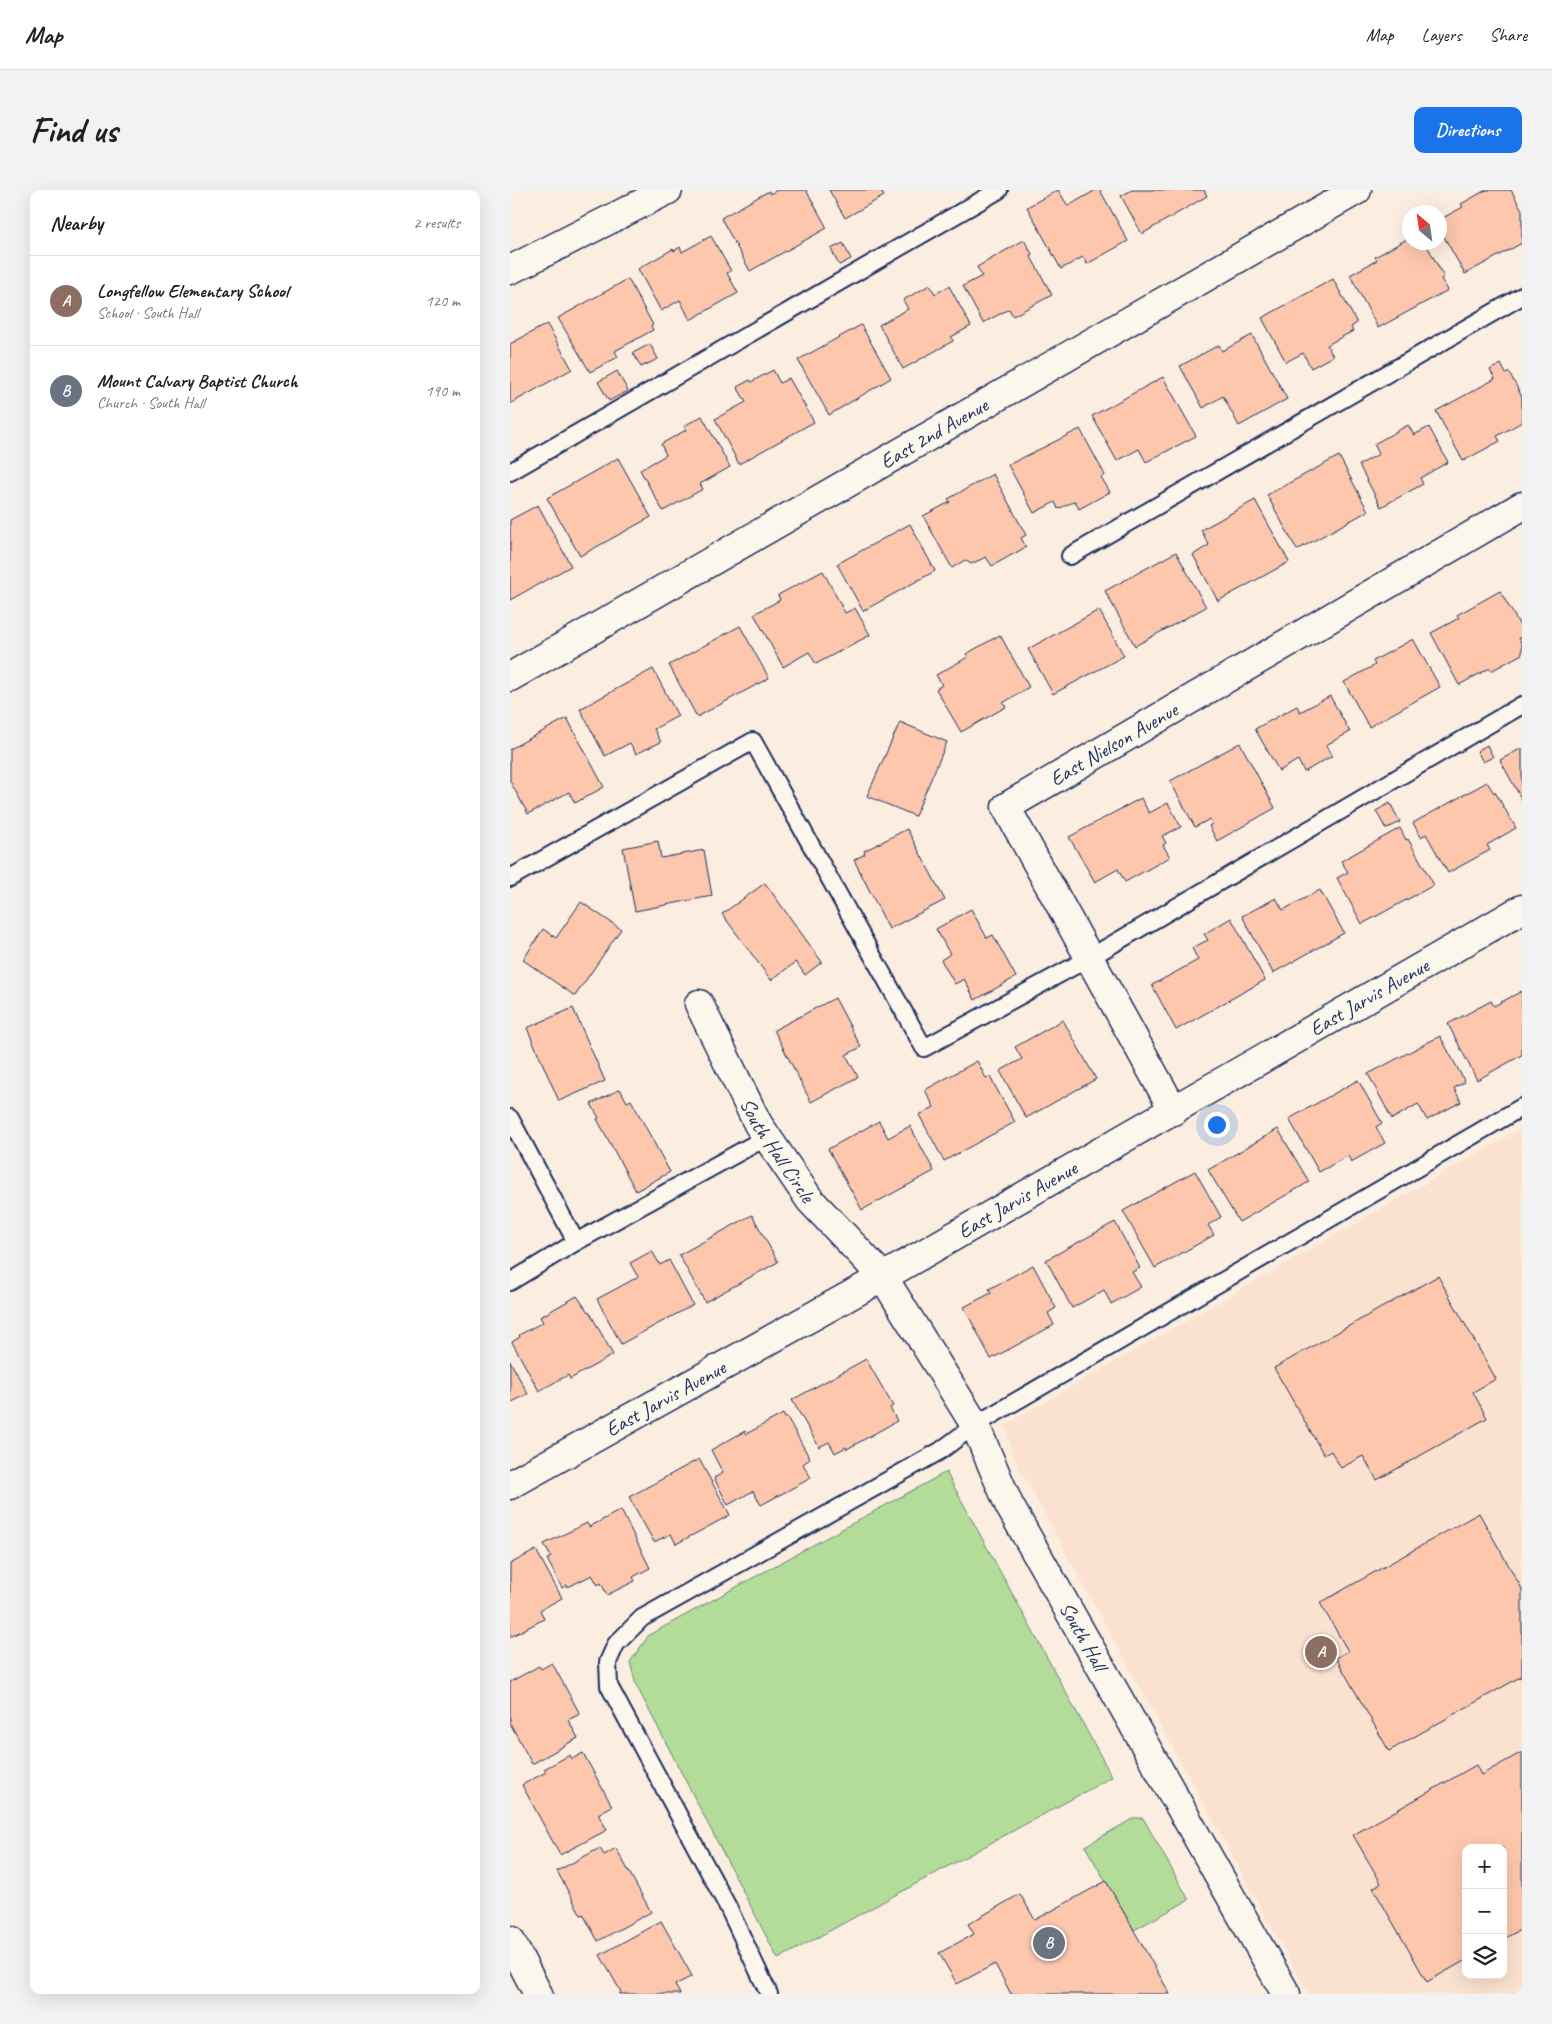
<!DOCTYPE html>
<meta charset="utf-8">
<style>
:root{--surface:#fff;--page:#f2f2f2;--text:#202124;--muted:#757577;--line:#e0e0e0;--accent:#1a73e8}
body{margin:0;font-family:Caveat,sans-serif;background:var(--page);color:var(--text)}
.controls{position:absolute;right:15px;bottom:15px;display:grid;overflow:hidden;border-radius:10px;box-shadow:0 5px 20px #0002}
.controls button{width:45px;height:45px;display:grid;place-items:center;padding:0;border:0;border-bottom:1px solid var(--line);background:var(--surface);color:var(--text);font:25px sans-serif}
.compass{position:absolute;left:892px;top:15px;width:45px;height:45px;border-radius:50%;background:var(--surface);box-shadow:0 5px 20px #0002;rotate:331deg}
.you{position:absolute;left:706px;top:934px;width:18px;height:18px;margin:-12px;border:4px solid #fff;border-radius:50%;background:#1a73e8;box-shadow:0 0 0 8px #1a73e833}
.badge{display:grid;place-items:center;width:32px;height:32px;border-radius:50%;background:var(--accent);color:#fff;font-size:16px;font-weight:700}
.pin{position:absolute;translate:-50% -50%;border:2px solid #fff;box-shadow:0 1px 5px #0006}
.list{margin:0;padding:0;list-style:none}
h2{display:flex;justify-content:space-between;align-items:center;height:65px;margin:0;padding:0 20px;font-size:21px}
h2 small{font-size:16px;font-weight:400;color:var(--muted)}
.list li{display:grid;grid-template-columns:32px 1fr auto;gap:15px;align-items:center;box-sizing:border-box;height:90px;padding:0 20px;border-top:1px solid var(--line)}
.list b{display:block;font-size:19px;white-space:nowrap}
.list p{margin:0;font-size:16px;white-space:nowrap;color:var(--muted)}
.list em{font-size:16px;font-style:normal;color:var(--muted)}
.icon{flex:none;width:28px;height:28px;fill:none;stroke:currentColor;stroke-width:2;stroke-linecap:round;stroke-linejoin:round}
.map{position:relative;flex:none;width:1012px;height:1804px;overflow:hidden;border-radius:10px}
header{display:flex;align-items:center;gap:30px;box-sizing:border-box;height:70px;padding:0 25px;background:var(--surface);border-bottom:1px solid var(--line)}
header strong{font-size:24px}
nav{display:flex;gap:28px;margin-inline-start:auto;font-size:18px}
.intro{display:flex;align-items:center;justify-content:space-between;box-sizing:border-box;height:120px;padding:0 30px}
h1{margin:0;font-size:35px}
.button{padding:12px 22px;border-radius:10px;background:var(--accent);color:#fff;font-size:18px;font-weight:700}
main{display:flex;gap:30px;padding:0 30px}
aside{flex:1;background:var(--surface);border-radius:10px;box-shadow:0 5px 20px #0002}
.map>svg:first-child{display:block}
.built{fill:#fbe2d0;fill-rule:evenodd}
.green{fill:#b3dc99;stroke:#67867c}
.building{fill:#fcc7ad;stroke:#1b2f5e}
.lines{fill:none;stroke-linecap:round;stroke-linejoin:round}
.service-casing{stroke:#1b2f5e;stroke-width:20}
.minor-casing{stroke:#1b2f5e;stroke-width:31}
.service{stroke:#fbf7ec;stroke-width:16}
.minor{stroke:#fbf7ec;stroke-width:28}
.labels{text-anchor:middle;stroke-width:4;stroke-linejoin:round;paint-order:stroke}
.street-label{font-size:21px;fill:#1b2f5e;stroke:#fbf7ec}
</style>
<header>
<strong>Map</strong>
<nav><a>Map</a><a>Layers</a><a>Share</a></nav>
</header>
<div class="intro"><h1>Find us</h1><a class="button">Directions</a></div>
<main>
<aside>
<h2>Nearby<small>2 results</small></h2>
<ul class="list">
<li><span class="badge" style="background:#8d6e63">A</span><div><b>Longfellow Elementary School</b><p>School · South Hall</p></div><em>120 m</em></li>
<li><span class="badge" style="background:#6b7280">B</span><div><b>Mount Calvary Baptist Church</b><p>Church · South Hall</p></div><em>190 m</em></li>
</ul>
</aside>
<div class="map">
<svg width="1012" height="1804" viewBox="0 0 1012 1804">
<rect width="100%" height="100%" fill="#fbeddf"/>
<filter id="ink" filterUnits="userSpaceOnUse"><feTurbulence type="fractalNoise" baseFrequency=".02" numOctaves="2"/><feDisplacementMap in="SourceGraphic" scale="10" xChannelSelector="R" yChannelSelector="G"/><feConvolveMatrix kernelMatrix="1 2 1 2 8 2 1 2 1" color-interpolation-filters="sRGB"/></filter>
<g filter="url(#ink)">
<path class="built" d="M1012,938V1804H798L503,1266L495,1235ZM956,1658H993V1785H956Z"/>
<g class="green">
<polygon points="436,1282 602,1587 268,1769 126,1495 120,1472 139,1445"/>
<polygon points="624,1628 633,1628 679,1710 624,1740 575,1656"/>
</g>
<g class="building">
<polygon points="267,0 296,0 317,38 240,81 211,28 259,1 260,4"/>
<polygon points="319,0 370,0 374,6 335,28"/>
<polygon points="548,0 558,16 586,0 590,0 618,51 577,74 573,67 551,79 517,17"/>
<polygon points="622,0 694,0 697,6 632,44 611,6"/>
<polygon points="976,0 1001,0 1012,20 1012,53 955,84 929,38 929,30 953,17 951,14"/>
<polygon points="201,46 221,81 217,83 228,103 180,130 170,110 151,121 128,79 163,59 164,61 170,57 172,62"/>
<polygon points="899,48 899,52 915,52 934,87 931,89 938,100 868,138 840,85 867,70 865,67"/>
<polygon points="514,50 522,64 520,65 542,105 503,126 499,119 473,133 453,96 472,86 467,77"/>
<polygon points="333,53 341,69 329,75 321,59"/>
<polygon points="118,89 143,135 141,136 143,140 105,161 108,167 80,182 48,128"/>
<polygon points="823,89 847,133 841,137 843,141 817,155 823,166 801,178 793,163 776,172 752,128"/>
<polygon points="420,95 425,104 439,96 461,136 441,147 443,151 393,179 369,135 398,119 393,110"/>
<polygon points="37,134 62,179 0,214 0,154"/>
<polygon points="351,135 381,188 319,225 288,170"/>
<polygon points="742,145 777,209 729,236 713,206 693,218 670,176 709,155 712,161"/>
<polygon points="140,154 148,169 131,177 123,163"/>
<polygon points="991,174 996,184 999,182 1012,207 1012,232 987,246 990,251 953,271 926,221 985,189 980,180"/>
<polygon points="263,180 270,193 279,188 304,232 229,274 205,229 236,212 227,197 240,190 241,192"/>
<polygon points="107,181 118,201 99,211 88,192"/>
<polygon points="653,187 686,246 636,272 629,259 607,271 582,226"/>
<polygon points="192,226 220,277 190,294 193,299 153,321 130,280 156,265 151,254 176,240 174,236"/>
<polygon points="898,235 904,245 919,237 938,272 910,288 913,294 871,317 849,275 869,264 864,254"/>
<polygon points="570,239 595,285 591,287 600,302 569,319 565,311 548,319 545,312 524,323 498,275"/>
<polygon points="829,266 858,321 787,360 757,305"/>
<polygon points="108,268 141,327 70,366 37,308"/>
<polygon points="483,284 516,345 511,348 516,357 482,376 476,367 461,374 455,370 442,378 413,326 440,312 438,309"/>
<polygon points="745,310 779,372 708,411 683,365 699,355 691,340"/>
<polygon points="28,315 61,376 0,410 0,330"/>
<polygon points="400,334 425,381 353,421 327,374"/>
<polygon points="666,362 696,417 625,456 595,401"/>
<polygon points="313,381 335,423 345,418 360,445 306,474 299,462 273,477 244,424 270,410 268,405"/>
<polygon points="990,401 1012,439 1012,446 1009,448 1012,455 1012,464 981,481 980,478 949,495 921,443 949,428 947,425"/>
<polygon points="589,420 614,466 543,504 518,459"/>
<polygon points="230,436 259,488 187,527 159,475"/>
<polygon points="490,445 519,497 493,513 496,517 451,542 426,499 432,495 426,485 458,467 456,464"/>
<polygon points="903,449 930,497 859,537 834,492 865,475 863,471"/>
<polygon points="143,479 168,526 144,539 151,552 126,564 120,553 95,566 70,519"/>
<polygon points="820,506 840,542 816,555 822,566 794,582 788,570 769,581 745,539 787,516 790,522"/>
<polygon points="57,528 94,597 65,613 59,602 18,624 0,591 0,559"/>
<polygon points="390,532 437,552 405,626 357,606"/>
<polygon points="730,553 765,618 707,651 699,636 702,634 700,629 685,637 660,591"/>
<polygon points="977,555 983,567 973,572 967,561"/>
<polygon points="1012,558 1012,610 990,570"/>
<polygon points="977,592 984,603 985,602 1006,638 977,655 980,660 938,683 916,644 911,647 903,633"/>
<polygon points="631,608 639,623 658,613 671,637 652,646 656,653 653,655 660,667 615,692 608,679 585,692 559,647"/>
<polygon points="880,613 890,632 876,639 866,621"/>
<polygon points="890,638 896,650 898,649 924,695 852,734 827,688 838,682 831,671"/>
<polygon points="397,639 435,710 379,739 344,670 355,664 354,661"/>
<polygon points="148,651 151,668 194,660 202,706 125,721 113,658"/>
<polygon points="255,693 312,772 295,785 286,772 261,790 212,724"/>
<polygon points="810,700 834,743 763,783 732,726 766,708 773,720"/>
<polygon points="71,712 111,739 65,806 13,770 33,739 46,748"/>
<polygon points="461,719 477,748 483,745 506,787 465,810 454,789 445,794 431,770 440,764 426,739"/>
<polygon points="721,728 755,790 666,840 642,795 688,770 682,758 698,750 694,744"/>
<polygon points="1012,801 1012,865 967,890 938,834 981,811 984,816"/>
<polygon points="325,808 351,857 336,865 348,887 301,912 264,840"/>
<polygon points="63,818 95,891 49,911 17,838"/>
<polygon points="553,830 586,889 516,928 490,881 512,869 505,857"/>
<polygon points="930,846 955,892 944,898 951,912 917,930 908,914 882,929 858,884"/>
<polygon points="467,871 476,888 480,887 505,932 434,971 409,925 424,917 415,900"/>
<polygon points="848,890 872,933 866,937 875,953 841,972 838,966 809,982 779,929"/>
<polygon points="110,899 117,912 121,910 160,982 126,1001 87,929 89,928 81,914"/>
<polygon points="369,931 378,948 400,936 424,981 352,1020 318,959"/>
<polygon points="768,939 799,992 729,1032 698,980"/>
<polygon points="685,981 711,1027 698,1035 704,1045 645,1078 613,1021"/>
<polygon points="242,1025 268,1072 195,1112 169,1065"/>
<polygon points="605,1032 630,1078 622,1082 631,1097 601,1114 594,1100 562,1118 536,1070"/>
<polygon points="142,1061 150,1075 159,1070 183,1115 111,1154 87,1109 128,1087 120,1073"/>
<polygon points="523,1075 546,1118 538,1123 544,1135 481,1169 454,1117 481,1103 479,1099"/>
<polygon points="928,1086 986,1189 963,1202 977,1228 867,1290 853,1266 831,1278 821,1261 814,1265 764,1178"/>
<polygon points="67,1106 78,1122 79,1121 103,1165 60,1189 58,1185 29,1201 2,1152 10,1147 9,1145 33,1132 30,1127"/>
<polygon points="356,1169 383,1216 380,1218 387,1231 337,1259 336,1257 325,1263 319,1252 309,1257 282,1210"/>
<polygon points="0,1171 18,1204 0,1213"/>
<polygon points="273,1224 275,1228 277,1227 300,1269 293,1274 301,1288 251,1315 243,1301 218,1315 204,1288 213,1283 201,1260 235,1241 236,1244"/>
<polygon points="189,1269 220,1325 166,1354 161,1344 144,1352 119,1307"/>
<polygon points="111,1320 140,1378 123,1387 125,1391 97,1405 91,1393 88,1395 82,1385 58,1397 57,1395 52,1398 37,1369 41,1367 34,1354 77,1333 79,1337"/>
<polygon points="969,1323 1012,1399 1012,1486 879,1561 826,1468 838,1461 810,1413"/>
<polygon points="26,1360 52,1408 30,1420 34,1429 0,1447 0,1374"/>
<polygon points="42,1473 70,1524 58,1530 68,1548 22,1574 0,1533 0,1492 29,1476 31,1479"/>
<polygon points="1012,1562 1012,1739 993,1749 993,1658 956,1658 956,1770 917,1792 863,1698 871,1693 843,1645 966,1575 971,1585"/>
<polygon points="73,1563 102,1616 88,1624 97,1640 50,1665 12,1595 36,1582 34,1579 60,1565 62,1569"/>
<polygon points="90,1658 94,1665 106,1658 141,1722 88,1751 73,1724 71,1725 47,1681"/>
<polygon points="596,1691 660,1804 501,1804 485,1774 447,1794 429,1763 464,1744 458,1734 510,1704 525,1730"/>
<polygon points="151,1731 182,1786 165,1795 170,1804 109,1804 111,1802 90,1765"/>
</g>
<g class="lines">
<defs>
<g id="service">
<polyline points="0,282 489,0"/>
<polyline points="560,366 1012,106"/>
<polyline points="0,688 243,551 414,858 579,768 1012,515"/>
<polyline points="0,928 66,1052"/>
<polyline points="0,1092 66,1052 257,947"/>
<polyline points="259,1804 218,1717 99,1496 98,1472 106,1454 132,1428 430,1261 465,1235 1012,917"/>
</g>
<g id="minor">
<polyline points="0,80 158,0"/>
<path id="s1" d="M0,487L847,0"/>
<path id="s2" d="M189,814L248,934L300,1010L373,1087L465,1235L499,1315L776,1804"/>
<path id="s3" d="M664,921L496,617L1012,316"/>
<path id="s4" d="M0,1295L373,1087L1012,719"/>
<polyline points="0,1750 28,1804"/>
</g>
</defs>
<use href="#service" class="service-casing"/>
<use href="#minor" class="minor-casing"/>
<use href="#service" class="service"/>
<use href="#minor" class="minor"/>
</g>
</g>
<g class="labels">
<g class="street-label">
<text dy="7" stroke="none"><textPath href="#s1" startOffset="489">East 2nd Avenue</textPath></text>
<text dy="7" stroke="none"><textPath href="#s3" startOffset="472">East Nielson Avenue</textPath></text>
<text dy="7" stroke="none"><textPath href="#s4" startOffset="988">East Jarvis Avenue</textPath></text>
<text dy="7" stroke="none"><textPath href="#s2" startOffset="166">South Hall Circle</textPath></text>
<text dy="7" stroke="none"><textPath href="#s4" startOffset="582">East Jarvis Avenue</textPath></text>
<text dy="7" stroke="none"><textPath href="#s4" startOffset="178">East Jarvis Avenue</textPath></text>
<text dy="7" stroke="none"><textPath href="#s2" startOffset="744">South Hall</textPath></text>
</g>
</g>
</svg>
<div class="controls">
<button>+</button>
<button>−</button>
<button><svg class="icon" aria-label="layers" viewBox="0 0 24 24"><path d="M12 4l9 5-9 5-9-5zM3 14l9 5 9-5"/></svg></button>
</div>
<svg class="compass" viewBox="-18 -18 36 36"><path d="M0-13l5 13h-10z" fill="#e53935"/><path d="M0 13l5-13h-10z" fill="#757577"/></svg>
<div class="you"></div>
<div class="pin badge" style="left:811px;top:1462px;background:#8d6e63">A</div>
<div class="pin badge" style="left:539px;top:1753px;background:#6b7280">B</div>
</div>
</main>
